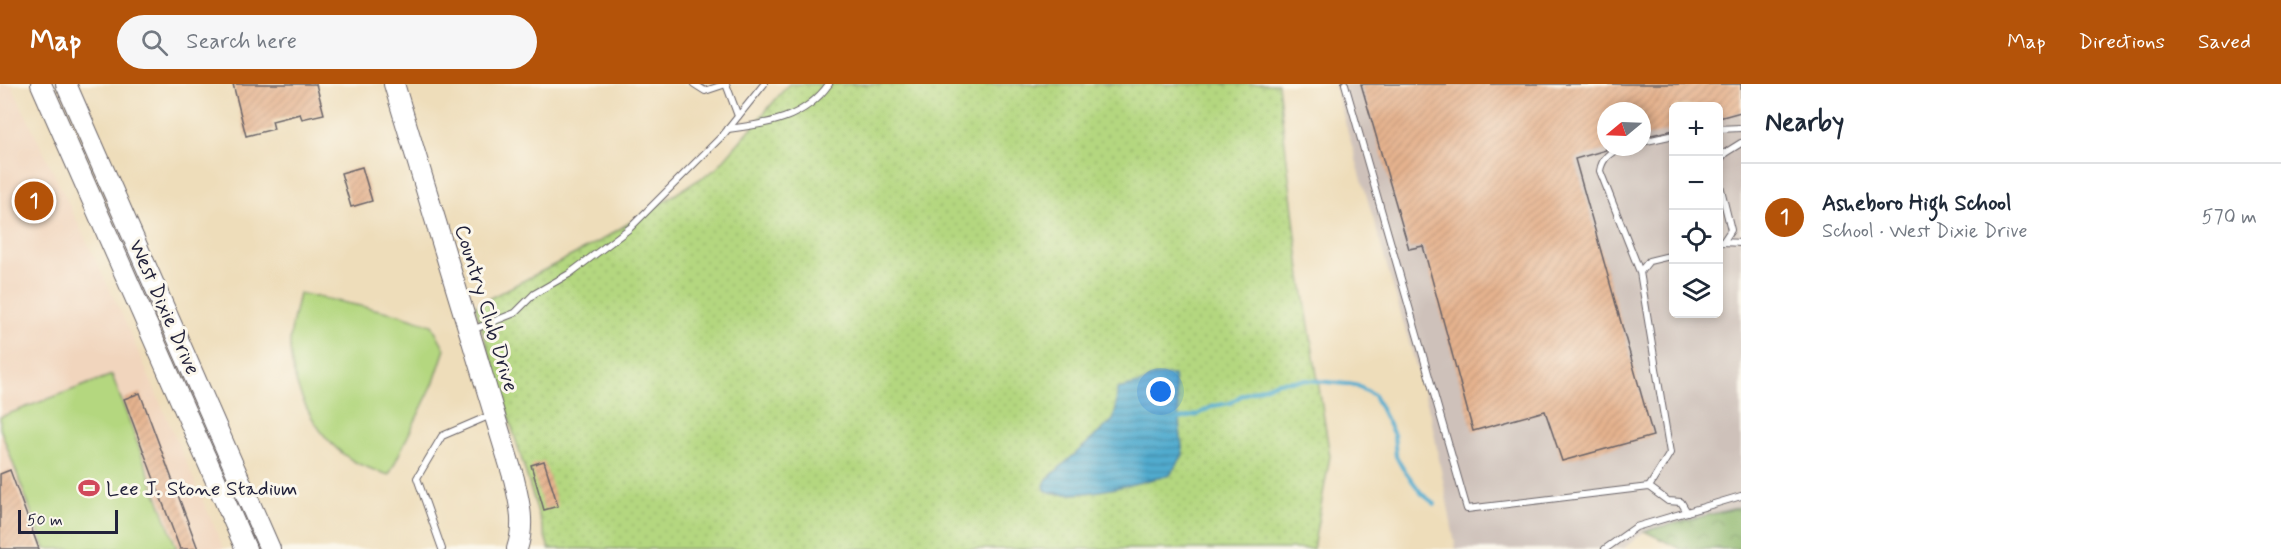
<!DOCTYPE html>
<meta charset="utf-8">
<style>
:root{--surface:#fff;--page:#f6f6f7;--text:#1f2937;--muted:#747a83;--line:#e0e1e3;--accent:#b45309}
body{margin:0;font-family:Mynerve,sans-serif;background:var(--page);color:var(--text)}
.controls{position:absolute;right:18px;top:18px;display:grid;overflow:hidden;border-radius:9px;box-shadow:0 3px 9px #0003}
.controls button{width:54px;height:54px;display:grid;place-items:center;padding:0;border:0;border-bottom:2px solid var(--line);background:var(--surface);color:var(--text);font:30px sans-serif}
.compass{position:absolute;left:1597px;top:18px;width:54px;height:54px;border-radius:50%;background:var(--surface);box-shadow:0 3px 9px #0003;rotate:251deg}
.scale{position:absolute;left:18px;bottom:15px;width:100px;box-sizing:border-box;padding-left:6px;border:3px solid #22223b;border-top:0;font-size:16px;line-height:21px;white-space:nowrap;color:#22223b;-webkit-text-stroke:4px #fbf7ec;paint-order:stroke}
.you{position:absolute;left:1161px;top:308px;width:21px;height:21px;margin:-15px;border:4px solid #fff;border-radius:50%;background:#1a73e8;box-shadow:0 0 0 9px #1a73e833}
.badge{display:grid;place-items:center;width:39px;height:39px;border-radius:50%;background:var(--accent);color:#fff;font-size:20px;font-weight:700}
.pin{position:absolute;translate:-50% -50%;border:3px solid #fff;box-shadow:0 2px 6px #0006}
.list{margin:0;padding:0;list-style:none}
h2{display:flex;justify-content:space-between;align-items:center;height:78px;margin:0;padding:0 24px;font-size:26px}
h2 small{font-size:20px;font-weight:400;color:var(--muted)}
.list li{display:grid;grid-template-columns:39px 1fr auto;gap:18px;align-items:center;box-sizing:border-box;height:108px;padding:0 24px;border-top:2px solid var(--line)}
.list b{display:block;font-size:22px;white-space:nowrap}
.list p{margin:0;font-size:20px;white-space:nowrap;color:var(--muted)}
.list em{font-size:20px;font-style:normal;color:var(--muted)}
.icon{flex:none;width:33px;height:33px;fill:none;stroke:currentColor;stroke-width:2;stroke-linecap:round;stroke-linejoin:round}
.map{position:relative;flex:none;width:1741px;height:465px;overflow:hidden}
header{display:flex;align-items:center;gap:36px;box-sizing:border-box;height:84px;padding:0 30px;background:var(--accent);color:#fff}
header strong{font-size:28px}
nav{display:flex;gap:33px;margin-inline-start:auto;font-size:21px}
.search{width:420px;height:54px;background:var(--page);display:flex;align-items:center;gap:15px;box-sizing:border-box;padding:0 21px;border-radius:33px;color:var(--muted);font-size:22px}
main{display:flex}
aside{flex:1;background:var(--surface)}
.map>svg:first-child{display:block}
.built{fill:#f1d5bd}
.industrial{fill:#cec1ba;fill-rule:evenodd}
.grass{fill:url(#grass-dots);stroke:#6b7c5d;stroke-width:1.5}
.forest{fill:url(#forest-crowns);stroke:#586d54;stroke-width:1.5}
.pitch{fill:#b4d77f;stroke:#6b7c5d;stroke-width:1.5}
.water{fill:url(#water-rules);stroke:#3a6785;stroke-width:1.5}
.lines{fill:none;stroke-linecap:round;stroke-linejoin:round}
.stream{stroke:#51accf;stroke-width:4}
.building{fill:url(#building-hatch)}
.lane-casing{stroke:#696367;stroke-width:8}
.primary-casing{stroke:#696367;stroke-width:22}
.lane{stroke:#fff;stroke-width:6}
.primary{stroke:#fff;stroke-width:20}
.labels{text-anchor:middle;stroke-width:6;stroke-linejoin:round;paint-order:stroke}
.street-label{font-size:21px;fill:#22223b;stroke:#fbf7ec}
.poi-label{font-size:21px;fill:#22223b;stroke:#fbf7ec;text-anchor:start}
</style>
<header>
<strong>Map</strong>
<div class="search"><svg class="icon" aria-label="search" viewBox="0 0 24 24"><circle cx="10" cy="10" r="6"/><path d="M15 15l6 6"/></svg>Search here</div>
<nav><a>Map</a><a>Directions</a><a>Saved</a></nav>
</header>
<main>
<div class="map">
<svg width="1741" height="465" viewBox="0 0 1741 465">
<defs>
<pattern id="grass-dots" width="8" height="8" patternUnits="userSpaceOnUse" patternTransform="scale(1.5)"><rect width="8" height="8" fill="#b4d77f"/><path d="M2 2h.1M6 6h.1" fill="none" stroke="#9ab86f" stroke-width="1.8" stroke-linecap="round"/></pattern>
<pattern id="forest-crowns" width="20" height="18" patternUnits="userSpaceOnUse" patternTransform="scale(1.5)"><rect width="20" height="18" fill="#8fb86e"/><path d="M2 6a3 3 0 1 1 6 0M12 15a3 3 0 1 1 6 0" fill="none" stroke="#74955c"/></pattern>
<pattern id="water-rules" width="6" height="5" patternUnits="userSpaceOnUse" patternTransform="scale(1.5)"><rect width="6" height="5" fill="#51accf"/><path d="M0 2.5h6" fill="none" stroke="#438ca9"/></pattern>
<pattern id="building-hatch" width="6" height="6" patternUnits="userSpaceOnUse" patternTransform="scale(1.5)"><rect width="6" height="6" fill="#e5b28e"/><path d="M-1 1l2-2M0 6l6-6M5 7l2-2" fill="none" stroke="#c4997b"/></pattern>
</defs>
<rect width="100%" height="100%" fill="#fbf7ec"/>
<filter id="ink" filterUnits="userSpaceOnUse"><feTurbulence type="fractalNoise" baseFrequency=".0167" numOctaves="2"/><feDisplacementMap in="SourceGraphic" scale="12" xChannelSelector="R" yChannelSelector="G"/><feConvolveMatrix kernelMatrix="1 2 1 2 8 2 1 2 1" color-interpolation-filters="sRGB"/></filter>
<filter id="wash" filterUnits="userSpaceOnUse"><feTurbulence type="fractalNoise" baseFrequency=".008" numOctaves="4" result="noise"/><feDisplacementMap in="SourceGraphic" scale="24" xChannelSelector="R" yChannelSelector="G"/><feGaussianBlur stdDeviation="1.35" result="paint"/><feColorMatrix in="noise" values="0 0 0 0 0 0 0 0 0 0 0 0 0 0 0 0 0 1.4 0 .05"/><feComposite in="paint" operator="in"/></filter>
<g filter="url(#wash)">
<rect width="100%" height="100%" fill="#eeddba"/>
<polygon class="built" points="0,0 11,0 123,233 224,465 0,465"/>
<path class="industrial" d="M1334,0H1741V423L1645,447L1623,465H1456L1431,333ZM1674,22H1718V230H1674ZM1606,27H1642V63H1606Z"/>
<polygon class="grass" points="789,0 1278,0 1300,186 1330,372 1313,465 549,465 475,222 600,157 716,85"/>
<polygon class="forest" points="1741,423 1741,465 1681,465 1644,447"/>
<g class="pitch">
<path d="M299,209L398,230L432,241L445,265L434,298L389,391C379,388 368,384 359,380C318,359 293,308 290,264C289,247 296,226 299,209Z"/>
<polygon points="112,291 177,465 45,465 0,344 0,333"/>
</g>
<path class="water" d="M1174,291L1183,371L1170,391C1140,398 1070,419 1045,406L1044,401L1047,395L1113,336L1116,325L1117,305L1142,299L1152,292Z"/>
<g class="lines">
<polyline class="stream" points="1175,336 1197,331 1213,322 1230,319 1242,311 1278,298 1307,296 1356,301 1374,311 1394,351 1396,372 1402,383 1422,410 1435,420"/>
</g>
<g id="blocks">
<g class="building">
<polygon points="233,0 316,0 324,30 302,35 300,30 272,37 274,45 246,52"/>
<polygon points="1361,0 1741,0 1741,28 1719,34 1719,22 1674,22 1674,46 1642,53 1642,27 1606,27 1606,66 1575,75 1653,352 1562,377 1545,327 1473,347 1423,162 1409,165"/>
<polygon points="362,83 372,117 351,123 341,89"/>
<polygon points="140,309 198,465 180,465 124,315"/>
<polygon points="544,377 558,422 544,426 531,381"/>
<polygon points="10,386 39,465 0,465 0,390"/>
</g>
</g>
</g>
<g filter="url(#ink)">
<use href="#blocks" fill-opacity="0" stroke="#696367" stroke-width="1.5"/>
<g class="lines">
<defs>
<g id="lane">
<polyline points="694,0 705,7 726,0"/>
<polyline points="726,0 738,32"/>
<polyline points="1345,0 1467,425 1649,403 1668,417 1681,418 1687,428"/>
<path d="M728,45C768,40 804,35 829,0"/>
<polyline points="1718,45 1741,44"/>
<polyline points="1642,58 1674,51"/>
<path d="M1625,63C1613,66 1602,73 1600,87L1640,188"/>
<polyline points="1718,78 1725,69 1741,59"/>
<polyline points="1718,93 1731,146 1723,158 1718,159"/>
<polyline points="1723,158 1741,159"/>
<polyline points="472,246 515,229 534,210 569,190 630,144 724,50 764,0"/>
<polyline points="1649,403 1670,369 1640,188 1649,177 1674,171"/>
<polyline points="442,465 417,394 442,352 491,331"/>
<polyline points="1605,465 1636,443 1741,412"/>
</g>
<g id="primary">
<polyline points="41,0 246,465"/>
<polyline points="66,0 270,465"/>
<path d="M394,0L514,395C520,420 525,441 517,465"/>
</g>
</defs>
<use href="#lane" class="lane-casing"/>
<use href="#primary" class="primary-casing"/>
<use href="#lane" class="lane"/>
<use href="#primary" class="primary"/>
</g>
</g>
<defs>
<symbol id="stadium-bare" viewBox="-9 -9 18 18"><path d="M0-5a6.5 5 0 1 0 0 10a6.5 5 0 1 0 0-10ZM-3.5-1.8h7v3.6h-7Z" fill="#d1495b" stroke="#fbf7ec" stroke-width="2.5" paint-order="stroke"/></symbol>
</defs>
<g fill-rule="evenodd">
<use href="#stadium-bare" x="74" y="389" width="30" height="30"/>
</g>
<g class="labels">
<g class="street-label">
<text transform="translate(165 223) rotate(66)" y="7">West Dixie Drive</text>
<text transform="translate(487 224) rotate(73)" y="7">Country Club Drive</text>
</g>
<g class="poi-label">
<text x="106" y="411">Lee J. Stone Stadium</text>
</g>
</g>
</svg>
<div class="controls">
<button>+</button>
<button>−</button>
<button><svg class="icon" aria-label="locate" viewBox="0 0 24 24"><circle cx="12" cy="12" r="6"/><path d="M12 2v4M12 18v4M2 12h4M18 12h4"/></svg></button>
<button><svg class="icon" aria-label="layers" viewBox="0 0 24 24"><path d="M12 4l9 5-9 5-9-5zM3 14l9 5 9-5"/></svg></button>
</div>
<svg class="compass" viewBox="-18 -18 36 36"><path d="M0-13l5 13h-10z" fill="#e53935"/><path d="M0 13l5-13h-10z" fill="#747a83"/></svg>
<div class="scale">50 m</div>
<div class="you"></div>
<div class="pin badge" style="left:34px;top:117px">1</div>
</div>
<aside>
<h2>Nearby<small></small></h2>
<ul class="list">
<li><span class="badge">1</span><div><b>Asheboro High School</b><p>School · West Dixie Drive</p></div><em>570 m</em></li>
</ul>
</aside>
</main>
